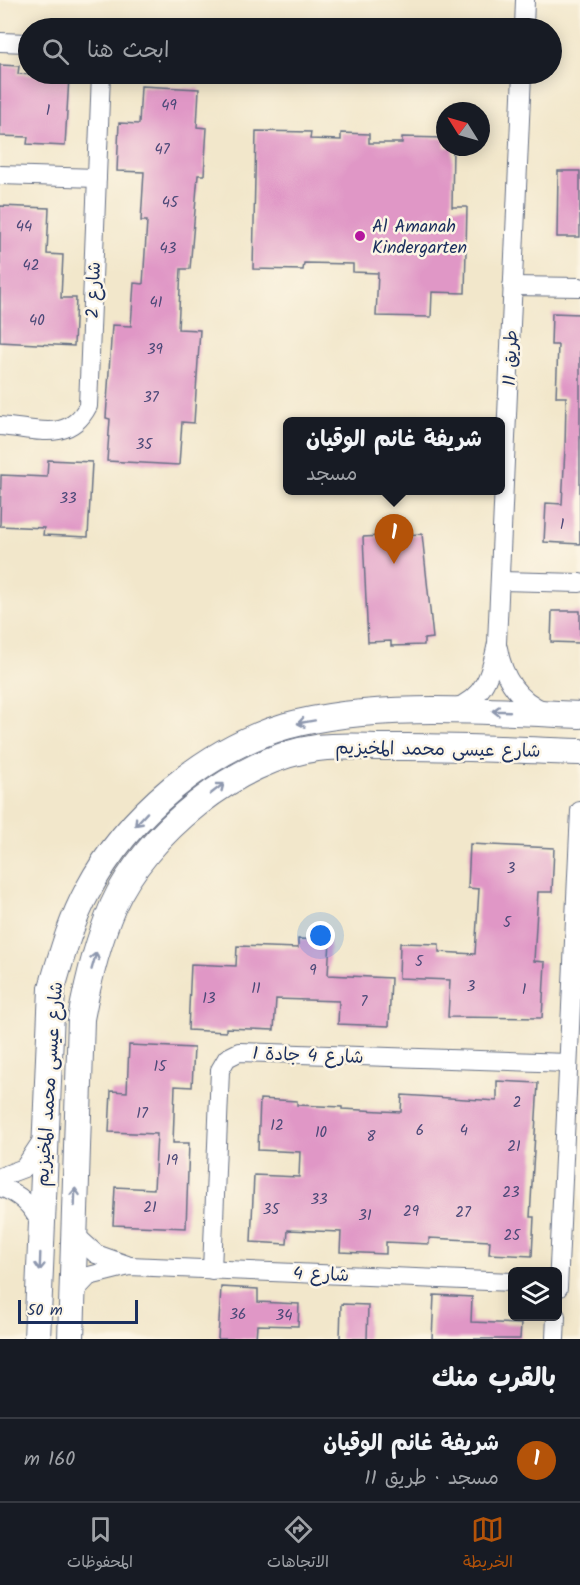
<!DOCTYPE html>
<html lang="ar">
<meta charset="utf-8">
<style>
:root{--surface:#171b24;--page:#20242c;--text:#f1f3f6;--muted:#9ea1a6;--line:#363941;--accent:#b45309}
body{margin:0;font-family:Kalam,"Playpen Sans Arabic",sans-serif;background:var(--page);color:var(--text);direction:rtl}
.controls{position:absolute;right:18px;bottom:18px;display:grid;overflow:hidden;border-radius:9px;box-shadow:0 3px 15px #0003}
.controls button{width:54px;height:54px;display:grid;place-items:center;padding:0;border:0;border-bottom:2px solid var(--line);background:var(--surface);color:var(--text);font:30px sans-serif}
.compass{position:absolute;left:436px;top:102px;width:54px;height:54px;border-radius:50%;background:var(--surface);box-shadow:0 3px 15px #0003;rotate:307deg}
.scale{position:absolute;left:18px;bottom:15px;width:120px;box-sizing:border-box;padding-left:6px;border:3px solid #1b2f5e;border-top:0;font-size:16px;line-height:21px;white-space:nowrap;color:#1b2f5e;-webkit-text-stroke:4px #fcf5e5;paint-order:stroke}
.you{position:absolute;left:321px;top:936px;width:21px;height:21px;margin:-15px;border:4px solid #fff;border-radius:50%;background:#1a73e8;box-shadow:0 0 0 9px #1a73e833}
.badge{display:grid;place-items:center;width:39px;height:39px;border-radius:50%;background:var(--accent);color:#fff;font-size:20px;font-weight:700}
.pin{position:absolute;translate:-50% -50px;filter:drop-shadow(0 2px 3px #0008)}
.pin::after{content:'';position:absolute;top:32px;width:21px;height:18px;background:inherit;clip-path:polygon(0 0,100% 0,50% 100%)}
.popup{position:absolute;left:283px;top:417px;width:222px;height:78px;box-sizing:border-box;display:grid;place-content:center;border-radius:9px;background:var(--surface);filter:drop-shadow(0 2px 4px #0005);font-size:20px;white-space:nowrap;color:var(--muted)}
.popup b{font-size:22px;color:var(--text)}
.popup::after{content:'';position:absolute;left:50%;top:100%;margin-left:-12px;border:12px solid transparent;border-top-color:var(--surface)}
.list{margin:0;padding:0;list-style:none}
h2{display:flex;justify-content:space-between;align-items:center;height:78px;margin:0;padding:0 24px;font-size:26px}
h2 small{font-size:20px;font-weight:400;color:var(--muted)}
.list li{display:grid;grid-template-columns:39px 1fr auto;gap:18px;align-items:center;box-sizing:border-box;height:84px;padding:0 24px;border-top:2px solid var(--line)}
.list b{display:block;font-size:22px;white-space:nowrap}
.list p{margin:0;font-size:20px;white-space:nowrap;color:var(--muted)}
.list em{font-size:20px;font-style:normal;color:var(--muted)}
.icon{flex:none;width:33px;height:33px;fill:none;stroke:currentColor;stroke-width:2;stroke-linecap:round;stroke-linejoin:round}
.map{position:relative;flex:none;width:580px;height:1339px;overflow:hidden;direction:ltr}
.search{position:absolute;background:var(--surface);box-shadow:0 3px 15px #0003;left:18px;right:18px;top:18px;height:66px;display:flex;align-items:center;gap:15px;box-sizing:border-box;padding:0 21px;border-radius:33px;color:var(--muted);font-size:22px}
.sheet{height:162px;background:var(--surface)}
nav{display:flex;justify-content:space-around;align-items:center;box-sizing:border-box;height:84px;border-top:2px solid var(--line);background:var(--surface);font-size:16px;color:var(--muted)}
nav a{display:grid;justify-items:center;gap:3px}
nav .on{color:var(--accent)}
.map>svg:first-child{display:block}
.building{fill:#e097c6}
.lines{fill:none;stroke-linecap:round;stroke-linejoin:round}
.street-casing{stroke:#666f84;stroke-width:20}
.secondary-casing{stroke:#666f84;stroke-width:28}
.street{stroke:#fff;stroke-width:18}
.secondary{stroke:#fff;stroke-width:26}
.oneway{stroke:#8d97ae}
.poi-dot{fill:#b5179e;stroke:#fcf5e5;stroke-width:2}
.labels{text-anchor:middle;stroke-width:5;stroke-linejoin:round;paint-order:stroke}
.number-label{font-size:15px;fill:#4c4978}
.poi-label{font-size:18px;fill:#1b2f5e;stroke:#fcf5e5;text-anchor:start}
.street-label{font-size:18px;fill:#1b2f5e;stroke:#fcf5e5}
</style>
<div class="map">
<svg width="580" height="1339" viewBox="0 0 580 1339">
<rect width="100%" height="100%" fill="#fcf5e5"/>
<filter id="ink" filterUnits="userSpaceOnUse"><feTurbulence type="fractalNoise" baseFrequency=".0167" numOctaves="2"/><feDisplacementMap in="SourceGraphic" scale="12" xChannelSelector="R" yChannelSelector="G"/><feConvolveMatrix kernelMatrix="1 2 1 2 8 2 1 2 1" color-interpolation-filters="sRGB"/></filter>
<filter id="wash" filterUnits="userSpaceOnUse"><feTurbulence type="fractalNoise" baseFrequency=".008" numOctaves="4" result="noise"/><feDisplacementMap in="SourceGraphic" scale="24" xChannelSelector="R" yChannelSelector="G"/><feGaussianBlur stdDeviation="1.35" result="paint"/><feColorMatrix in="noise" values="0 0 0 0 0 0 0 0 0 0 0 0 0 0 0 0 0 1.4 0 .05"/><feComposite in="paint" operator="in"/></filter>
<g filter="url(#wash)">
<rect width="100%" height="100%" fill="#f2e7cb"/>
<g id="blocks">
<g class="building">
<polygon points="0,65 19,66 18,74 69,77 65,146 27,144 28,137 0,136"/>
<polygon points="141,86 199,89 197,127 207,128 204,175 198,175 190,269 181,269 178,329 200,330 194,423 182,422 179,465 107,461 110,419 106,418 112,325 131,326 134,283 143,284 147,221 141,221 144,172 117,171 119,123 139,124"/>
<polygon points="256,131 311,132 310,139 341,140 341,133 369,134 369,143 402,143 402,137 445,138 445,147 453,147 452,207 467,207 465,293 432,292 431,317 376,316 378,273 353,272 353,264 304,263 303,270 253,269"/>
<polygon points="558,171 580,171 580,237 557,237"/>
<polygon points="0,206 49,208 47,254 63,255 61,298 76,298 74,346 0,342"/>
<polygon points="552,313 580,314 580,544 544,542 546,503 562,504 565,449 566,397 556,397 558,345 551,345"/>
<polygon points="48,460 92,462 88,537 43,535 44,528 0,526 1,475 47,477"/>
<polygon points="422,534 433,638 424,639 424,645 391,646 391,641 368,642 363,537"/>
<polygon points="552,611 580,611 580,643 551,642"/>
<polygon points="470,844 554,848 552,892 538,892 534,961 545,962 542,1018 448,1017 450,980 399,978 400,943 439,944 439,952 475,954 479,889 468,888"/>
<polygon points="298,939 330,940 328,975 391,978 389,1026 338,1024 339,1001 276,999 274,1030 226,1028 226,1032 188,1030 191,964 236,966 237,946 298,948"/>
<polygon points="129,1045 194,1048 192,1087 175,1086 173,1143 189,1143 186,1228 113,1225 115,1187 154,1189 157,1134 109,1132 111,1091 127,1092"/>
<polygon points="497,1081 538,1083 530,1217 534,1217 532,1256 489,1254 490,1241 429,1238 429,1244 386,1242 386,1254 340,1252 341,1232 288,1230 287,1244 251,1242 254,1175 299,1177 300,1152 258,1150 260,1099 297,1101 297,1105 342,1107 342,1109 401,1112 402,1095 497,1101"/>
<polygon points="221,1287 258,1289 258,1302 299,1304 298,1326 257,1325 256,1339 218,1339"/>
<polygon points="434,1295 472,1297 471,1322 521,1324 520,1339 432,1339"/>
<polygon points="341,1304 368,1305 367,1339 340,1339"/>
</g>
</g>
</g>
<g filter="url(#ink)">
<use href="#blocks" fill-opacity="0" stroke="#666f84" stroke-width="1.5"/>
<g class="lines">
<defs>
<g id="street">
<polyline points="524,28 525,0"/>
<polyline points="0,42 28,43"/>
<polyline points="0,175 97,178"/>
<polyline points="512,286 580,287"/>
<path d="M0,426C37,429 69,443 88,406L101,74"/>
<polyline points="501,581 580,583"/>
<path d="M498,648C503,677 517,700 545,711"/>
<path d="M453,709C485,698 491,673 497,643L522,74"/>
<polyline points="0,1177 24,1168 43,1139"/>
<path d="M0,1187C20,1194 31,1205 41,1224"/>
<polyline points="74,1234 96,1254 127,1265"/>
<polyline points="212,1270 220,1070 227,1058 239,1052 568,1063"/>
<polyline points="558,1288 580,811"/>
<polyline points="72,1294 89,1276 129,1266 512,1282"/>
<polyline points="555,1339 556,1316"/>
</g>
<g id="secondary">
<path d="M37,1339L52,988C62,954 71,921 88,890C127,816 206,749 286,726C371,702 492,711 580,715"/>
<path d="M71,1339L81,1019C88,981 97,943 113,906C145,834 238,758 317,748C341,745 366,747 390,747C453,746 517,750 580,752"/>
</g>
</defs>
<use href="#street" class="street-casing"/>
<use href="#secondary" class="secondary-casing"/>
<use href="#street" class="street"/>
<use href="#secondary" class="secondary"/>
</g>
<defs><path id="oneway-shaft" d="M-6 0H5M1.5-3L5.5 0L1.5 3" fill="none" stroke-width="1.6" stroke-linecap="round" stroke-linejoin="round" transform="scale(1.5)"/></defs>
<g class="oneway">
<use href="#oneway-shaft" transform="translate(501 711) rotate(-178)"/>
<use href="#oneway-shaft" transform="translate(306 722) rotate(170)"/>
<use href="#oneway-shaft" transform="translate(217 789) rotate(-38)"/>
<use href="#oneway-shaft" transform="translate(141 819) rotate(133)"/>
<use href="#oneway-shaft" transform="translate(94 961) rotate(-74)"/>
<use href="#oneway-shaft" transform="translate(75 1197) rotate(-88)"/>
<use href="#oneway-shaft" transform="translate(40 1262) rotate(92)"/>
</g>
</g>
<circle class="poi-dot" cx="360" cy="236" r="6"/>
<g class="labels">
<g class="number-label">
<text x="169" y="110">49</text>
<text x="48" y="115">1</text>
<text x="162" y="154">47</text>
<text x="170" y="207">45</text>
<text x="24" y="231">44</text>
<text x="168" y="253">43</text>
<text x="31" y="270">42</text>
<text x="156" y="307">41</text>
<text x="37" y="325">40</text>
<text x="155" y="354">39</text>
<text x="151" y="402">37</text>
<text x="144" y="449">35</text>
<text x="68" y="503">33</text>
<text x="562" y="529">1</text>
<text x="511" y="873">3</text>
<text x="507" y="927">5</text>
<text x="419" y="966">5</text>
<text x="313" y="975">9</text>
<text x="471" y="991">3</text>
<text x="256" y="993">11</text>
<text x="524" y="994">1</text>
<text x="209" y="1003">13</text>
<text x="364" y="1006">7</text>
<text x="160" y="1071">15</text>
<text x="517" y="1107">2</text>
<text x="142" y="1118">17</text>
<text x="277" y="1130">12</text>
<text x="420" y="1135">6</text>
<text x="464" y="1135">4</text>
<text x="321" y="1137">10</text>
<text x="371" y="1141">8</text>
<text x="514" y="1151">21</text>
<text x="172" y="1165">19</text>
<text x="511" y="1197">23</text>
<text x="319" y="1204">33</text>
<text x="150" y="1212">21</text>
<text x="271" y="1214">35</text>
<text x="411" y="1216">29</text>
<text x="463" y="1217">27</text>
<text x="365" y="1220">31</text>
<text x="512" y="1240">25</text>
<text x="238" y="1319">36</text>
<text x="284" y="1320">34</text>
</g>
<g class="poi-label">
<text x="372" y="232">Al Amanah<tspan x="372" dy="21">Kindergarten</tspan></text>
</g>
<g class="street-label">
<text transform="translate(93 290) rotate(-88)" y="6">شارع 2</text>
<text transform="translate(510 358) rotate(-88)" y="6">طريق 11</text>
<text transform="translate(438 749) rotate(1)" y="6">شارع عيسى محمد المخيزيم</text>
<text transform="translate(308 1055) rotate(2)" y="6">شارع 4 جادة 1</text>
<text transform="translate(49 1084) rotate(-86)" y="6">شارع عيسى محمد المخيزيم</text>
<text transform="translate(321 1274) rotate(2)" y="6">شارع 4</text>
</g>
</g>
</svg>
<div class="controls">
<button><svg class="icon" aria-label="layers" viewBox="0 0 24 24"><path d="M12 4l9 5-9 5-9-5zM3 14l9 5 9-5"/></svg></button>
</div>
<svg class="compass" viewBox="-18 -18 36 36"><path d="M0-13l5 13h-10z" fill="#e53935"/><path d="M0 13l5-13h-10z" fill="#9ea1a6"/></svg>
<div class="scale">50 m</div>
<div class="you"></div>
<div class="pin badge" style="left:394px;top:564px">1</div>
<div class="popup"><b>شريفة غانم الوقيان</b>مسجد</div>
<div class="search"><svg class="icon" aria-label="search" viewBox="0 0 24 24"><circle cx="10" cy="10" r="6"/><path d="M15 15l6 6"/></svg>ابحث هنا</div>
</div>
<section class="sheet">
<h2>بالقرب منك<small></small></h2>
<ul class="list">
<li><span class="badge">1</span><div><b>شريفة غانم الوقيان</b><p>مسجد · طريق 11</p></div><em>160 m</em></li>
</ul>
</section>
<nav>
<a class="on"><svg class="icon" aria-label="map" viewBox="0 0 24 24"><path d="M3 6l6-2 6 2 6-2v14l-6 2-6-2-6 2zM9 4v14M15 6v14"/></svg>الخريطة</a>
<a><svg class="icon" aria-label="directions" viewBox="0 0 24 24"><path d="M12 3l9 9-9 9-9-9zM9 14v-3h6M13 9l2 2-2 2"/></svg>الاتجاهات</a>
<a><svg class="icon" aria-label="saved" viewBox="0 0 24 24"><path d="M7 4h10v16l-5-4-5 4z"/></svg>المحفوظات</a>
</nav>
